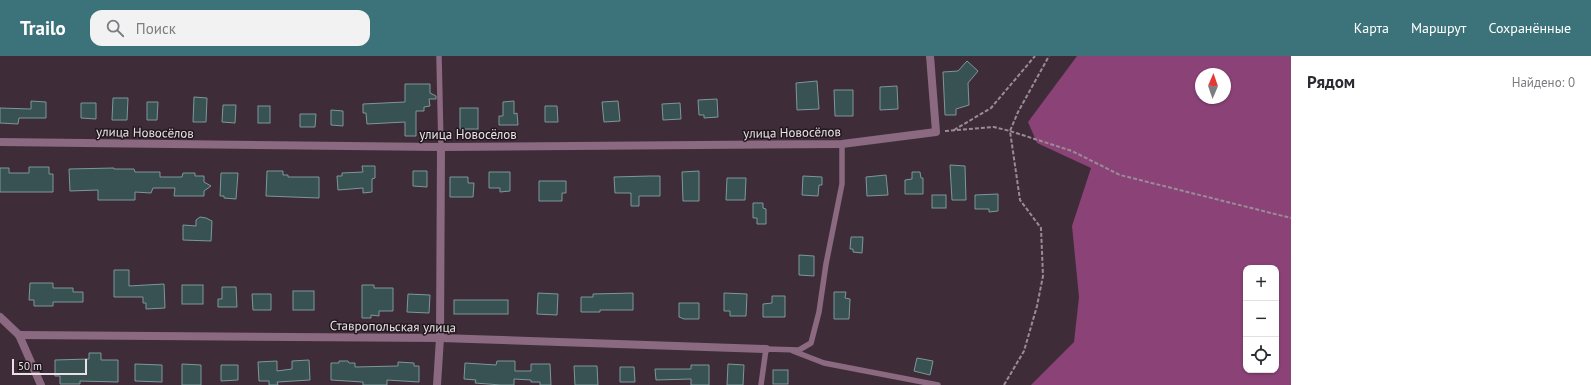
<!DOCTYPE html>
<html lang="ru">
<meta charset="utf-8">
<style>
:root{--surface:#fff;--page:#f2f2f3;--text:#2b2b33;--muted:#7c7c81;--line:#e1e1e2;--accent:#3c737b}
body{margin:0;font-family:"PT Sans",sans-serif;background:var(--page);color:var(--text)}
.controls{position:absolute;right:12px;bottom:12px;display:grid;overflow:hidden;border-radius:8px;box-shadow:0 1px 3px #0004}
.controls button{width:36px;height:36px;display:grid;place-items:center;padding:0;border:0;border-bottom:1px solid var(--line);background:var(--surface);color:var(--text);font:20px sans-serif}
.compass{position:absolute;left:1195px;top:12px;width:36px;height:36px;border-radius:50%;background:var(--surface);box-shadow:0 1px 3px #0004;rotate:2deg}
.scale{position:absolute;left:12px;bottom:10px;width:75px;box-sizing:border-box;padding-left:4px;border:2px solid #ebe0e8;border-top:0;font-size:11px;line-height:14px;white-space:nowrap;color:#ebe0e8;-webkit-text-stroke:3px #20181d;paint-order:stroke}
.list{margin:0;padding:0;list-style:none}
h2{display:flex;justify-content:space-between;align-items:center;height:52px;margin:0;padding:0 16px;font-size:17px}
h2 small{font-size:13px;font-weight:400;color:var(--muted)}
.icon{flex:none;width:22px;height:22px;fill:none;stroke:currentColor;stroke-width:2;stroke-linecap:round;stroke-linejoin:round}
.map{position:relative;flex:none;width:1291px;height:329px;overflow:hidden}
header{display:flex;align-items:center;gap:24px;box-sizing:border-box;height:56px;padding:0 20px;background:var(--accent);color:#fff}
header strong{font-size:19px}
nav{display:flex;gap:22px;margin-inline-start:auto;font-size:14px}
.search{width:280px;height:36px;background:var(--page);display:flex;align-items:center;gap:10px;box-sizing:border-box;padding:0 14px;border-radius:12px;color:var(--muted);font-size:15px}
main{display:flex}
aside{flex:1;background:var(--surface)}
.map>svg:first-child{display:block}
.forest{fill:#8a4277;fill-rule:evenodd}
.building{fill:#385152;stroke:#7d9899}
.lines{fill:none;stroke-linecap:round;stroke-linejoin:round}
.path{stroke:#9a8c96;stroke-width:2;stroke-dasharray:4 2;stroke-linecap:butt}
.lane{stroke:#8b6980;stroke-width:5.5}
.street{stroke:#8b6980;stroke-width:8}
.labels{text-anchor:middle;stroke-width:3;stroke-linejoin:round;paint-order:stroke}
.street-label{font-size:13px;fill:#ebe0e8;stroke:#20181d}
</style>
<header>
<strong>Trailo</strong>
<div class="search"><svg class="icon" aria-label="search" viewBox="0 0 24 24"><circle cx="10" cy="10" r="6"/><path d="M15 15l6 6"/></svg>Поиск</div>
<nav><a>Карта</a><a>Маршрут</a><a>Сохранённые</a></nav>
</header>
<main>
<div class="map">
<svg width="1291" height="329" viewBox="0 0 1291 329">
<rect width="100%" height="100%" fill="#3e2d38"/>
<path class="forest" d="M1077,0H1291V329H1031L1074,286L1079,241L1072,170L1091,112L1037,87L1028,66ZM1201,18H1225V42H1201ZM1246,212H1276V314H1246Z"/>
<g class="building">
<polygon points="967,5 978,15 968,27 969,49 956,53 956,59 945,59 943,16 958,15"/>
<polygon points="817,25 819,53 797,54 796,27"/>
<polygon points="405,28 430,28 430,37 436,40 436,43 429,43 430,50 424,51 424,55 416,55 416,80 405,80 405,66 367,68 366,57 363,57 363,48 405,46"/>
<polygon points="897,30 898,53 880,54 880,31"/>
<polygon points="834,34 853,34 853,60 835,60"/>
<polygon points="194,41 207,42 206,66 193,66"/>
<polygon points="113,42 128,42 127,64 112,64"/>
<polygon points="717,43 718,61 704,62 704,59 699,59 698,44"/>
<polygon points="31,45 46,46 46,62 19,62 18,68 0,67 0,52 31,53"/>
<polygon points="514,45 514,58 517,57 518,69 499,69 499,60 503,60 503,46"/>
<polygon points="618,45 620,65 604,66 602,46"/>
<polygon points="147,46 158,46 157,64 147,64"/>
<polygon points="81,47 96,47 96,63 81,62"/>
<polygon points="680,47 681,63 663,64 662,48"/>
<polygon points="223,49 236,49 235,67 222,66"/>
<rect x="258" y="50" width="12" height="17"/>
<polygon points="545,50 557,50 558,66 545,66"/>
<rect x="460" y="52" width="18" height="21"/>
<polygon points="331,54 343,55 343,70 331,69"/>
<polygon points="300,58 316,58 315,71 300,71"/>
<polygon points="950,109 965,110 966,144 952,144"/>
<polygon points="362,110 375,110 375,122 372,123 372,136 363,137 363,132 338,134 337,120 342,120 342,117 363,116"/>
<polygon points="29,111 49,111 49,118 53,118 53,136 0,136 0,112 9,112 9,117 29,117"/>
<polygon points="114,112 114,113 134,113 135,116 160,116 160,121 182,121 183,117 195,117 195,120 204,120 204,126 211,130 204,135 204,140 174,140 175,132 153,132 151,137 135,136 135,144 98,144 98,134 70,135 69,113"/>
<polygon points="267,115 283,115 283,119 288,119 288,121 319,121 319,142 266,140"/>
<polygon points="413,115 427,115 427,131 413,130"/>
<polygon points="699,115 699,145 683,145 682,116"/>
<polygon points="489,116 510,116 510,135 500,136 500,132 489,132"/>
<polygon points="912,116 920,116 921,122 923,122 923,138 905,138 905,124 912,123"/>
<polygon points="221,117 238,117 236,143 224,142 224,140 220,140"/>
<polygon points="886,119 888,139 867,140 866,121"/>
<polygon points="650,120 660,120 660,140 639,140 639,150 631,150 631,137 615,137 614,121"/>
<polygon points="803,120 822,121 822,129 819,129 818,140 802,139"/>
<polygon points="450,121 468,121 468,127 474,127 473,141 450,141"/>
<polygon points="727,122 746,122 745,144 726,144"/>
<polygon points="539,125 566,125 566,137 562,137 562,145 539,145"/>
<polygon points="998,138 998,155 989,156 989,153 975,153 975,139"/>
<rect x="932" y="139" width="14" height="13"/>
<polygon points="753,147 763,147 763,152 766,153 766,168 757,168 757,162 753,162"/>
<polygon points="200,161 206,162 212,165 211,185 183,184 183,169 196,170 196,164"/>
<polygon points="851,181 863,181 862,197 853,196 853,193 850,193"/>
<polygon points="799,199 814,200 814,220 799,219"/>
<polygon points="114,214 129,214 129,230 164,228 165,252 146,253 146,247 143,247 143,241 114,241"/>
<polygon points="30,227 53,227 53,232 73,232 73,236 83,236 83,246 53,246 53,250 34,250 34,244 29,244"/>
<rect x="182" y="229" width="21" height="19"/>
<polygon points="362,229 374,229 374,232 393,232 393,255 379,255 379,260 371,259 371,262 362,262"/>
<polygon points="222,231 236,231 237,251 218,251 218,243 222,243"/>
<rect x="293" y="235" width="21" height="19"/>
<polygon points="834,236 846,236 845,242 850,243 849,263 834,263"/>
<polygon points="538,237 558,238 557,259 537,258"/>
<polygon points="633,237 633,254 600,254 600,256 581,256 581,241 593,241 593,238"/>
<polygon points="724,237 747,238 746,260 730,260 730,255 724,255"/>
<polygon points="252,238 271,238 271,254 253,254"/>
<polygon points="408,238 430,239 429,257 407,256"/>
<polygon points="772,240 785,240 785,261 763,261 763,248 772,247"/>
<rect x="454" y="244" width="54" height="14"/>
<polygon points="679,247 699,247 699,263 684,263 679,261"/>
<polygon points="89,297 101,297 101,304 118,304 118,326 80,325 80,328 60,328 60,320 55,320 55,304 89,303"/>
<polygon points="917,302 933,305 930,319 914,315"/>
<polygon points="309,304 310,324 277,326 278,329 269,329 269,325 259,325 258,306 277,305 277,315 292,313 292,305"/>
<polygon points="339,305 348,305 349,307 355,307 355,311 398,310 398,306 414,307 414,310 419,310 419,326 387,324 387,329 363,329 363,326 331,324 331,307 339,307"/>
<polygon points="497,305 515,305 515,315 531,315 531,308 550,308 551,329 540,329 540,326 531,326 531,324 514,323 514,329 501,329 475,327 476,324 464,323 465,307 496,309"/>
<polygon points="135,308 162,309 162,326 135,325"/>
<polygon points="182,308 201,309 201,329 182,329"/>
<polygon points="728,308 744,309 743,329 727,329"/>
<polygon points="221,309 238,309 238,324 221,325"/>
<polygon points="691,309 709,309 709,329 691,329 691,323 656,324 655,313 691,313"/>
<polygon points="574,310 597,310 598,329 575,329"/>
<polygon points="620,311 634,311 635,326 620,326"/>
<rect x="773" y="314" width="15" height="14"/>
</g>
<g class="lines">
<g class="path">
<polyline points="954,74 991,52 1035,0"/>
<polyline points="945,75 994,71 1010,75 1072,95 1120,119 1291,162"/>
<polyline points="1004,329 1024,295 1037,250 1043,220 1041,172 1020,144 1010,75 1018,56 1049,0"/>
</g>
<g class="lane">
<polyline points="439,0 441,91"/>
<polyline points="793,295 824,307 938,329"/>
<polyline points="761,329 766,293 799,294 811,287 819,256 826,208 842,128 842,88"/>
</g>
<g class="street">
<polyline points="0,86 441,91 842,88 936,76 930,0"/>
<polyline points="0,261 19,279 41,329"/>
<polyline points="19,279 440,282 766,293"/>
<polyline points="437,329 440,282 441,91"/>
</g>
</g>
<g class="labels">
<g class="street-label">
<text transform="translate(145 76) rotate(1)" y="5">улица Новосёлов</text>
<text transform="translate(792 76) rotate(-1)" y="5">улица Новосёлов</text>
<text x="468" y="83">улица Новосёлов</text>
<text transform="translate(393 270) rotate(1)" y="5">Ставропольская улица</text>
</g>
</g>
</svg>
<div class="controls">
<button>+</button>
<button>−</button>
<button><svg class="icon" aria-label="locate" viewBox="0 0 24 24"><circle cx="12" cy="12" r="6"/><path d="M12 2v4M12 18v4M2 12h4M18 12h4"/></svg></button>
</div>
<svg class="compass" viewBox="-18 -18 36 36"><path d="M0-13l5 13h-10z" fill="#e53935"/><path d="M0 13l5-13h-10z" fill="#7c7c81"/></svg>
<div class="scale">50 m</div>
</div>
<aside>
<h2>Рядом<small>Найдено: 0</small></h2>
<ul class="list">
</ul>
</aside>
</main>
